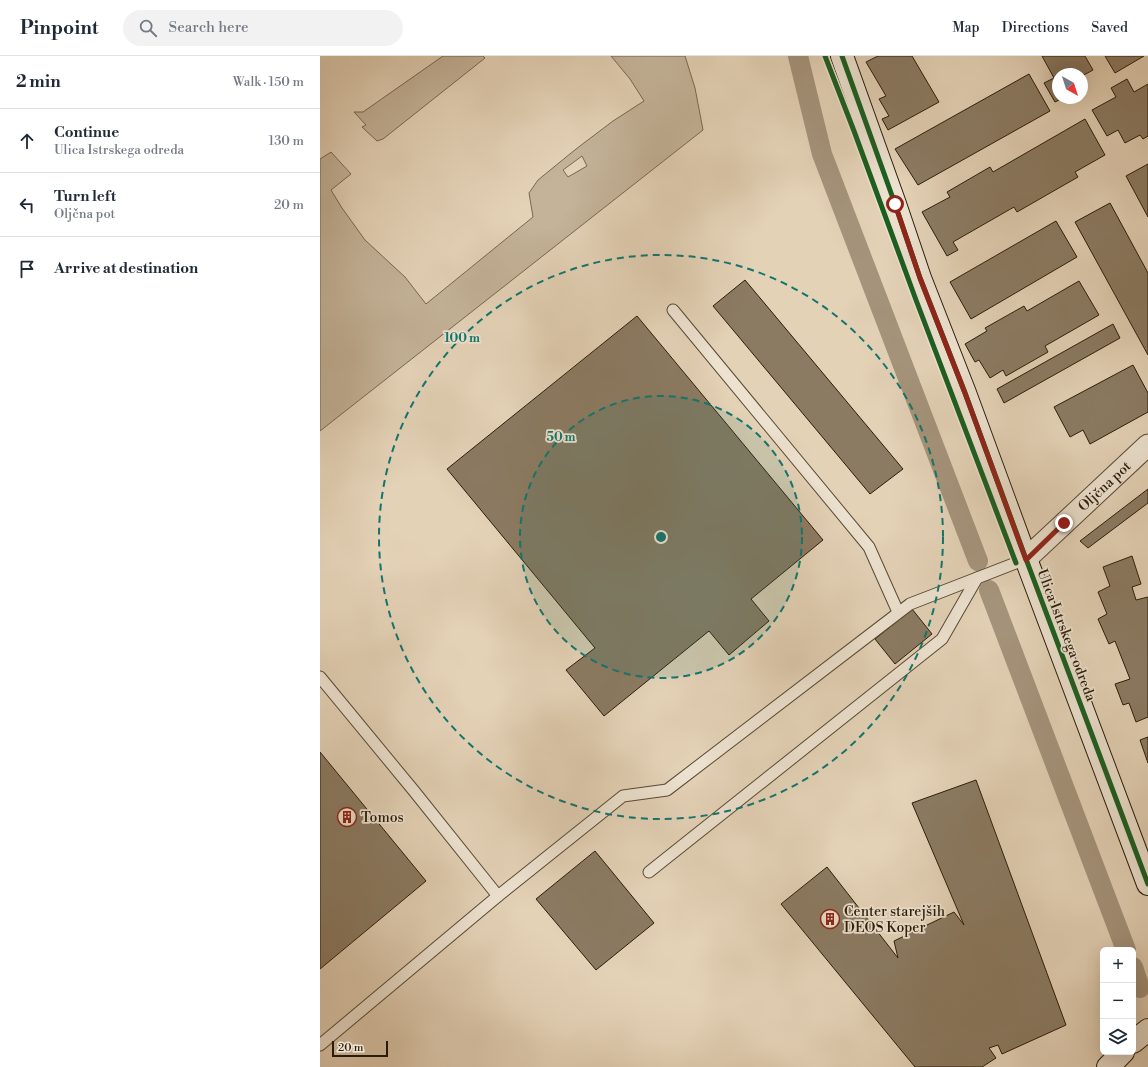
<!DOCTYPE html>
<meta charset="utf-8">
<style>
:root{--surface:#fff;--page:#f2f2f3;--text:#1f2937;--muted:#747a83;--line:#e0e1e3}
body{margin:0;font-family:"Libre Bodoni",serif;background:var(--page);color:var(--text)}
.controls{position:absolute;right:12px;bottom:12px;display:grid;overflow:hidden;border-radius:6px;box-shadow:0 4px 16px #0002}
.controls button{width:36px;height:36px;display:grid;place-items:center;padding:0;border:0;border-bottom:1px solid var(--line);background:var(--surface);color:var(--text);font:20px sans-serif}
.compass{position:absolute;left:732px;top:12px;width:36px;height:36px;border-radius:50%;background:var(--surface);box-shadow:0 4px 16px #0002;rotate:141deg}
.scale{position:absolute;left:12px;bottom:10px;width:56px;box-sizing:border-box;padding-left:4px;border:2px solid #2a1c08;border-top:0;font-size:11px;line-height:14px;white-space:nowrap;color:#2a1c08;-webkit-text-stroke:3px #ede2d0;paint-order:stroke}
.stop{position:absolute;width:12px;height:12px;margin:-9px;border:3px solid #8f2418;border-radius:50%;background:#fff}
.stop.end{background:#8f2418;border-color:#fff;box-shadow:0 1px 4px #0008}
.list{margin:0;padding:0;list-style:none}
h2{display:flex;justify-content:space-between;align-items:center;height:52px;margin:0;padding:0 16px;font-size:17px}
h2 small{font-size:13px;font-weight:400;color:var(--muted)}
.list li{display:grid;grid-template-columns:26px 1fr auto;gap:12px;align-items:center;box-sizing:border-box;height:64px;padding:0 16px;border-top:1px solid var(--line)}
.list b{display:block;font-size:15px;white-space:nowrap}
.list p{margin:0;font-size:13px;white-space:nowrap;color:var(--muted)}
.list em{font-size:13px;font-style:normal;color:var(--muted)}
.icon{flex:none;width:22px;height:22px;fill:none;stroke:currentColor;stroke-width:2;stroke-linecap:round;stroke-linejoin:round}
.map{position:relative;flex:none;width:828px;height:1011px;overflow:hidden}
header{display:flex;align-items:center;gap:24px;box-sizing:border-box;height:56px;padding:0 20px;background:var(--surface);border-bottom:1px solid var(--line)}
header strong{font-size:19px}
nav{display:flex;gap:22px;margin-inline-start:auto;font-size:14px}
.search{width:280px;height:36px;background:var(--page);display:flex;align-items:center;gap:10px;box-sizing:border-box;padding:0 14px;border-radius:22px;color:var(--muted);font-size:15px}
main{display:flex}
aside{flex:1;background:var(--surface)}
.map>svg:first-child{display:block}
.green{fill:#c4b399;stroke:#776850;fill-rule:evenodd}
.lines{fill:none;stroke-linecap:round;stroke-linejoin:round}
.canal{stroke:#a5947c;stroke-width:20}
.building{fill:#8b7b63;stroke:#2a1c08}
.lane-casing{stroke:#584a34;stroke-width:13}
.street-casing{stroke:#584a34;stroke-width:23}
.secondary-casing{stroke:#2a1c08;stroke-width:24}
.lane{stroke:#ede2d0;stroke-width:11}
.street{stroke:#ede2d0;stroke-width:21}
.secondary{stroke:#ede2d0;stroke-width:22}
.cycleway-casing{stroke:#ede2d0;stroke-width:8}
.cycleway{stroke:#1b5e20;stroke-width:5}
.route{stroke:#8f2418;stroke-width:5}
.ring{fill:none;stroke:#0f766e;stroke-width:2;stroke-dasharray:7 5}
.labels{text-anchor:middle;stroke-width:3.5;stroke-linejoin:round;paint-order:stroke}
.street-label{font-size:14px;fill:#2a1c08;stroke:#ede2d0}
.poi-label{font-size:14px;fill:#2a1c08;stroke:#ede2d0;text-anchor:start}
.centre{fill:#0f766e;stroke:#ede2d0;stroke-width:2}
.ring-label{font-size:12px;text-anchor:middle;font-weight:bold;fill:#0f766e;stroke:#ede2d0;stroke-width:3.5;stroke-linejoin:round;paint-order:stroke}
</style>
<header>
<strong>Pinpoint</strong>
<div class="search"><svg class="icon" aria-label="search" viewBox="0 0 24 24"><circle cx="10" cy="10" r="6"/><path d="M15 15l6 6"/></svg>Search here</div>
<nav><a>Map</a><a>Directions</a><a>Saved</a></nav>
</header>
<main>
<aside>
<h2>2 min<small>Walk · 150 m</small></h2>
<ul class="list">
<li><svg class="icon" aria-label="ahead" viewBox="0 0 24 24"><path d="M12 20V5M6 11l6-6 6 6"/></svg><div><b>Continue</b><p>Ulica Istrskega odreda</p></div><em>130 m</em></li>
<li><svg class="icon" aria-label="left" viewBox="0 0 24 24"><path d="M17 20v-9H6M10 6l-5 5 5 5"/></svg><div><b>Turn left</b><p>Oljčna pot</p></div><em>20 m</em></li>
<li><svg class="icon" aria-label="arrive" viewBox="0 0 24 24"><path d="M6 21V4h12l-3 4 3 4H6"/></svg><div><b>Arrive at destination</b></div></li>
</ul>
</aside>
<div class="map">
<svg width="828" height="1011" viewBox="0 0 828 1011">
<rect width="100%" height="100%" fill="#e4d2b7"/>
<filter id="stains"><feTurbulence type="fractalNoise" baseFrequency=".005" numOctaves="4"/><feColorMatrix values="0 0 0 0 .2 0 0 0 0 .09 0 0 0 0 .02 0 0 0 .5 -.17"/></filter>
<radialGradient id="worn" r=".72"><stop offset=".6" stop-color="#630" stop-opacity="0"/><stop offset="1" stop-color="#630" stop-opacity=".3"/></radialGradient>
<g class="green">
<polygon points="123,0 163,0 165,2 63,83 57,85 42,71 46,69 34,56 43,56"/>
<path d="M291,0H365L375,32L383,74L0,375V103L11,96L31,118L11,134L22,152L45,184L85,221L106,248L213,161L209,137L218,124L256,93L293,65L324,45L310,23ZM262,100L267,110L248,121L243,114Z"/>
</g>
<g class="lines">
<g class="canal">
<polyline points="478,0 502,98 658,505"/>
<polyline points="669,534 806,894"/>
<polyline points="813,911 820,932"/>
</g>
</g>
<g class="building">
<polygon points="558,0 592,0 619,46 568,74 562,63 569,60 559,43 566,40 546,6"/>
<polygon points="722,0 765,0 773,14 762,20 762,18 738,18 738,42 743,42 735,46 724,27 734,22"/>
<polygon points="785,0 824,0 795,17"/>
<polygon points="709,18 730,55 598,129 575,93"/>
<polygon points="807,23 814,36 828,28 828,80 823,83 820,79 805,87 798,74 787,80 772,54 796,41 791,32"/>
<polygon points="765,63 785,99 755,116 758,121 697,156 694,151 633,186 638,194 627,200 602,156 630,141 627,136 670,111 673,116"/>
<polygon points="828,108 828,161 806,120"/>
<polygon points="790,147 828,217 828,299 755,166"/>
<polygon points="736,165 757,201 651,263 630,226"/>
<polygon points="425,224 583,413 550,438 393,250"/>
<polygon points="759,225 779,259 725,290 728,296 686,320 683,314 670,322 659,304 655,306 645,288 667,275 665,272 704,250 707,255"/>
<polygon points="317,260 503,484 431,543 449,565 409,599 389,575 284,660 246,614 275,592 127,413"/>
<polygon points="793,268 800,282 684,347 677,333"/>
<polygon points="813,309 828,337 828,356 770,388 763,374 750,381 734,351"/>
<polygon points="828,433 828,447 768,492 760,485"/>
<polygon points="812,500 821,528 812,531 816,544 828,541 828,661 816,666 809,647 803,649 795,628 810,623 795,585 789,588 778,563 787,558 778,536 790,530 783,511"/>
<polygon points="592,553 612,578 575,608 555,583"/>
<polygon points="828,681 828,707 820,684"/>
<polygon points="0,696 106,825 0,913"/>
<polygon points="656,724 746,969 682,998 678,989 669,992 676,1002 662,1011 595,1011 461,848 507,811 578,902 574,885 634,856 644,869 592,747"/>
<polygon points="275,795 334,867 276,914 216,843"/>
</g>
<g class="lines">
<defs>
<g id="lane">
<polyline points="353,254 549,491 578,556"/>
<polyline points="0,621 94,735 178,840"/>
<polyline points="329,816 622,583 657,522"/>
<polyline points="0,989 178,840 303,740 347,734 590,548 706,503"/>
</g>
<g id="street">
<path id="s1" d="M706,503L828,389"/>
</g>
<g id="secondary">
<polyline points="522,0 575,148 600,222 645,337 706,503 828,828"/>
<polyline points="813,986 828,974"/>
<polyline points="788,1011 803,996"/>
</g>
</defs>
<use href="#lane" class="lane-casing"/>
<use href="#street" class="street-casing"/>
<use href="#secondary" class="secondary-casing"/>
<use href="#lane" class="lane"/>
<use href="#street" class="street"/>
<use href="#secondary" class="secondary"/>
<defs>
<g id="cycleway">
<polyline points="505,0 534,75 596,244 696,507"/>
<polyline points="522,0 575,148 600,222 645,337 706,503 828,828"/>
</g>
</defs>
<use href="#cycleway" class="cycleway-casing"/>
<use href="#cycleway" class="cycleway"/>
</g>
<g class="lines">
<polyline class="route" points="575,148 600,222 645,337 706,504 744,467"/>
</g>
<circle cx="341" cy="481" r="141" fill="#0f766e" fill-opacity=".12"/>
<g class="ring">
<circle cx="341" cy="481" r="141"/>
<circle cx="341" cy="481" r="282"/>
</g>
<defs>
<symbol id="building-ring" viewBox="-11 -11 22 22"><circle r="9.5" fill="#ede2d0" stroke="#8f2418" stroke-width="1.5"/><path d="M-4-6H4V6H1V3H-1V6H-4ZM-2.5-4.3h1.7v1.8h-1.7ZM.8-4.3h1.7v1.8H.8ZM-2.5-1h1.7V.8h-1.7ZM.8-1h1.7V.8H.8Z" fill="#8f2418"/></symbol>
</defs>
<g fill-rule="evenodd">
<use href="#building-ring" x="16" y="750" width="22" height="22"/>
<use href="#building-ring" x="499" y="852" width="22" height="22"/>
</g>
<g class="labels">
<g class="street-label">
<text dy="5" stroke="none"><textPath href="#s1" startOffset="107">Oljčna pot</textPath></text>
<text transform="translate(747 579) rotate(69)" y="5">Ulica Istrskega odreda</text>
</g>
<g class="poi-label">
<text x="41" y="766">Tomos</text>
<text x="524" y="860">Center starejših<tspan x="524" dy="16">DEOS Koper</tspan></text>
</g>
</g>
<circle cx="341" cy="481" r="6" class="centre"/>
<g class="ring-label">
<text x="142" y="286">100 m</text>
<text x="241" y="385">50 m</text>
</g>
<rect width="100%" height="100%" filter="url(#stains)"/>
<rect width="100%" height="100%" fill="url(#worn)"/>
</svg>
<div class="controls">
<button>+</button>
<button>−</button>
<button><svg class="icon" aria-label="layers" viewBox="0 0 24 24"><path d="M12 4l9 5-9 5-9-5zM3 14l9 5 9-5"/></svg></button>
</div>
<svg class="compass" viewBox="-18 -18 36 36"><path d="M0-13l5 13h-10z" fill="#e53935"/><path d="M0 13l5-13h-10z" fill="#747a83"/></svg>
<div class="scale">20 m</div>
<div class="stop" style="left:575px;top:148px"></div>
<div class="stop end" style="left:744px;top:467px"></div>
</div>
</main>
